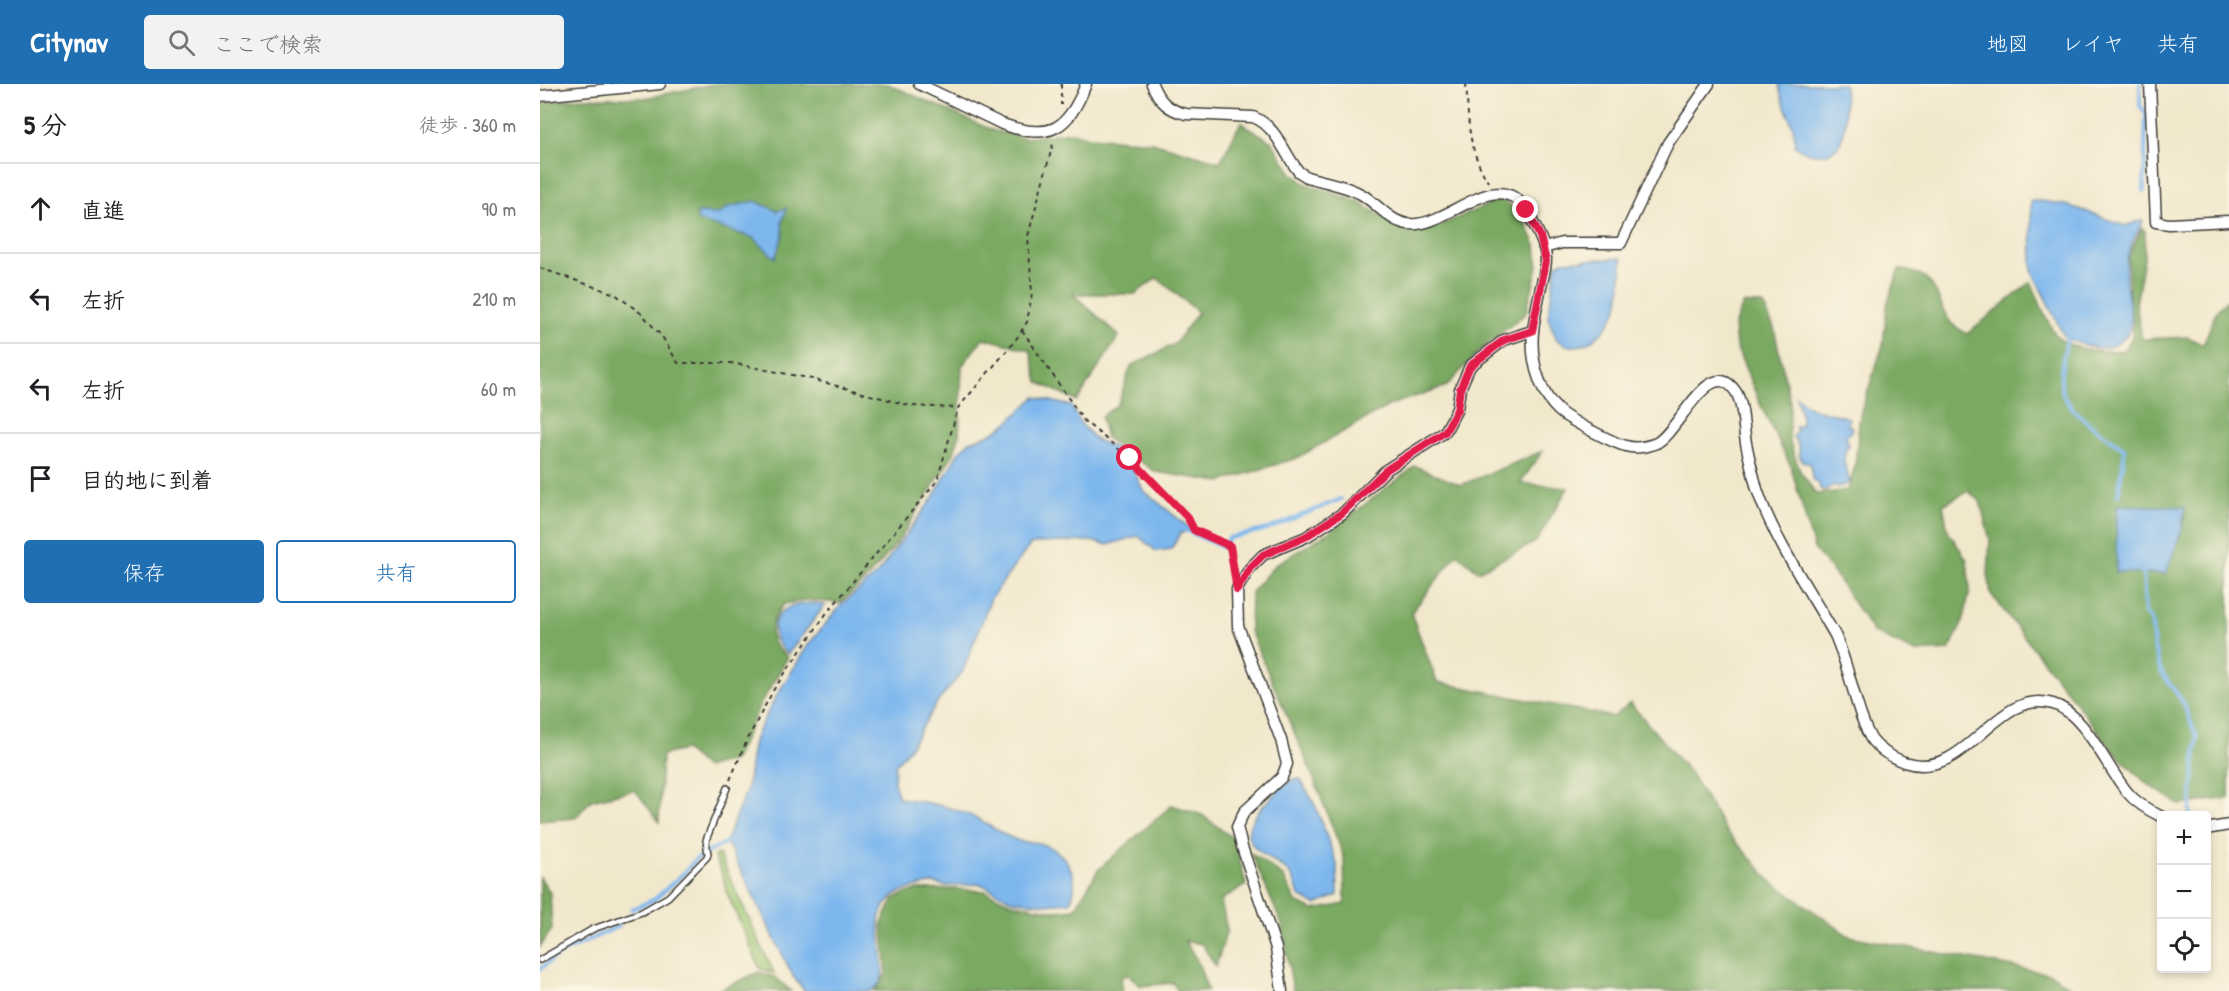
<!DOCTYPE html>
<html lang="ja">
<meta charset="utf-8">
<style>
:root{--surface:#fff;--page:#f2f2f2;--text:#202124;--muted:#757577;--line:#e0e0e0;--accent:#1f6fb2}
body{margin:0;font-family:"Patrick Hand","Klee One",sans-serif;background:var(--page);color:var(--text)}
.controls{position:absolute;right:18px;bottom:18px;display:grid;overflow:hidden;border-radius:6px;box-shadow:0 3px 9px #0003}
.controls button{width:54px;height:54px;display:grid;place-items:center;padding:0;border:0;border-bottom:2px solid var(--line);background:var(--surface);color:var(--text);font:30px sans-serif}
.stop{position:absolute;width:18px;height:18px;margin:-14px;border:4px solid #e11d48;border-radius:50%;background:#fff}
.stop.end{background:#e11d48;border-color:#fff;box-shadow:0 2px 6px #0008}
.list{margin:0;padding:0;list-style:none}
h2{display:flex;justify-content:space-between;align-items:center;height:78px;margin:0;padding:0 24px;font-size:26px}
h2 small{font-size:20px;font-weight:400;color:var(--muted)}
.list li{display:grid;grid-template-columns:39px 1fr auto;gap:18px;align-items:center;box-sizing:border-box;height:90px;padding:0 24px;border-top:2px solid var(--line)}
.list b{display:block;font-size:22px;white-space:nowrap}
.list em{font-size:20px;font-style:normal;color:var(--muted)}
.actions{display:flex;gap:12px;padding:18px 24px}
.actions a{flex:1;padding:14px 0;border:2px solid var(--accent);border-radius:6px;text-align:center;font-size:21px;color:var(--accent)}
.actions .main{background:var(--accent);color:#fff}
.icon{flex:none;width:33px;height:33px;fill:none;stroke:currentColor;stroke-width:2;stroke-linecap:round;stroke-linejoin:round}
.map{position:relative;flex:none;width:1689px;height:907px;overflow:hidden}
header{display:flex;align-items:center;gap:36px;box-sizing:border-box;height:84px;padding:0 30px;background:var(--accent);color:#fff}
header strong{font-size:28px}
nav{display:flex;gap:33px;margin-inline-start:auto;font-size:21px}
.search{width:420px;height:54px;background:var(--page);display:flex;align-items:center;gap:15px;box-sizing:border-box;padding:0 21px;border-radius:6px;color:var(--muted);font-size:22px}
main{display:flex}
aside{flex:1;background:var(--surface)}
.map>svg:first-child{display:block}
.green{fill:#99c370;stroke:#5a7046;stroke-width:1.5}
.forest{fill:#7aa962;stroke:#4b623f;stroke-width:1.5}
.water{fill:#7db7ee;stroke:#4c6a85;stroke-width:1.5}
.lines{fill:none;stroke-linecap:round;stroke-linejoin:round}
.stream{stroke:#7db7ee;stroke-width:4}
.lane-casing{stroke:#3c3b36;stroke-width:8}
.street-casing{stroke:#3c3b36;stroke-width:13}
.path{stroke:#3c3b36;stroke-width:2;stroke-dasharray:4.5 4.5;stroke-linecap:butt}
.lane{stroke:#fff;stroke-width:5}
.street{stroke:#fff;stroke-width:10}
.route{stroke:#e11d48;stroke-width:8}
</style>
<header>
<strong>Citynav</strong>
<div class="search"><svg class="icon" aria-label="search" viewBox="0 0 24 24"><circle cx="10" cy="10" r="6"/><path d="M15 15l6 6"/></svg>ここで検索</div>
<nav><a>地図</a><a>レイヤ</a><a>共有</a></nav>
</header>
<main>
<aside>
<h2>5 分<small>徒歩 · 360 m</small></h2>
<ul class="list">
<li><svg class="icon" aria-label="ahead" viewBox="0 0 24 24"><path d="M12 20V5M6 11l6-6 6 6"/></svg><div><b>直進</b></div><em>90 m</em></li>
<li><svg class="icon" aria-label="left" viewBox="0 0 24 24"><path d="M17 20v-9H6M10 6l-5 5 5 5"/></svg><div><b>左折</b></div><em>210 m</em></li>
<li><svg class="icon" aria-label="left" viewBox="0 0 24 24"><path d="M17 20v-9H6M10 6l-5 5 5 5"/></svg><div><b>左折</b></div><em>60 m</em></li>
<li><svg class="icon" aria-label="arrive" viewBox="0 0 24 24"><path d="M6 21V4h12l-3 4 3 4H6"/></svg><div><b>目的地に到着</b></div></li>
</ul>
<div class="actions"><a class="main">保存</a><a>共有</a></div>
</aside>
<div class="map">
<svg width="1689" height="907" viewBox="0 0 1689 907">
<rect width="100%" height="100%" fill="#fcf5e5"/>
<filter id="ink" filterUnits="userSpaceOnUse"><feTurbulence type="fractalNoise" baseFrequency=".0167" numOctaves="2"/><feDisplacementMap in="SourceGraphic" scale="12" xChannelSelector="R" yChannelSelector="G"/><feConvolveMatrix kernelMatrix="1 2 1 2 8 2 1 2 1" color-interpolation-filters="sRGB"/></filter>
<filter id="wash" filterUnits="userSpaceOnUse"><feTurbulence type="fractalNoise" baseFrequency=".008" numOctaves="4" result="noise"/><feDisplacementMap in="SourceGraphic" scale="24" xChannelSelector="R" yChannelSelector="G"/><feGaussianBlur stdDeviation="1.35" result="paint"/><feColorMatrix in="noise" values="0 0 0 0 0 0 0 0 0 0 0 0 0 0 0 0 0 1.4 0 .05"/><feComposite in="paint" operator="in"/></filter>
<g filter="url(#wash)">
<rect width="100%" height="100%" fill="#f1e8cc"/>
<polygon class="green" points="179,770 234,889 220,885 187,809 183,793 174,772"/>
<g class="forest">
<path d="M174,0H348L452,46L485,54L532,48L549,53L612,58L680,78L701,38L732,58L751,88L764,99L818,118L868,148L891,145L961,115L979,126L996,161L998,182L986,229L938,268L907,302L850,321L757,374L680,398L616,388L566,354L561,333L578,320L591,282L635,260L658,228L617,194L595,210H533L579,252L537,317L498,298L490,266L443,254L422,282L419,352L414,369L357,459L329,492L300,519L268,516L244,520C228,539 225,559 248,573L220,621L195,676L166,684L145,666L122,671L119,738L95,706L51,716L35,734L0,737V19L39,14H105Z"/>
<path d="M1602,144L1605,147L1604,174L1596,220L1602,255L1648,253L1663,261L1677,226L1689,214V714L1640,721L1606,699L1575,669L1451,510L1448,490L1450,456L1440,417L1428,407L1403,421L1408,447L1427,476L1430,506L1423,538L1409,566L1375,568L1333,548L1296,492L1274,465L1251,383L1221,322L1196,262L1194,242L1203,220H1223L1234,244L1250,318L1249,356L1260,387L1276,410L1308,406L1315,382L1320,331L1343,261L1347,221L1359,185C1401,192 1391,207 1409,236C1412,242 1421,246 1427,250L1491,198C1497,211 1510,248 1521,256C1540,268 1563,268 1585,266L1592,253L1593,239L1589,219L1588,173Z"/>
<polygon points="1003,367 980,399 1028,404 996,458 938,487 917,470 871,529 897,598 1073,633 1090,619 1151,690 1186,747 1232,798 1309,852 1511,890 1536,907 753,907 742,841 711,769 743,792 756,818 773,826 805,820 804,773 770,685 710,547 711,508 736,480 786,450 875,382 921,401"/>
<polygon points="632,721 662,731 695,756 706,801 681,816 687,846 676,883 662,860 645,857 658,878 668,907 638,907 633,899 601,902 589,891 581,893 583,907 335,907 347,888 342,839 354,814 376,806 416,805 445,807 471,819 515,827 535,825 558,786"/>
<polygon points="0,793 10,809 12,845 0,863"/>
<polygon points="218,888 235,893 251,907 177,907"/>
</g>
<g class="water">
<path d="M1239,0H1304C1304,22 1313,68 1282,70C1271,71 1263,68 1255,62C1256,37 1241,23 1239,0Z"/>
<polygon points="215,117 237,127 247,124 242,138 243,151 235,174 214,154 158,137 157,129 179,130 189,123"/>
<path d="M1491,117C1524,116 1555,131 1585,142L1602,136L1603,138C1596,151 1587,166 1586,181C1584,200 1590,218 1591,236C1591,243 1589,248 1585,253C1567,273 1545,261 1525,254L1492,187Z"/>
<path d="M1082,174C1081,189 1082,208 1078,222C1072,240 1051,265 1030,262C1026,261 1021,258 1017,256L1008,234L1016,181L1023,177Z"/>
<path d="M1256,312L1271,324L1309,334L1308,341L1313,344L1311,348L1306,352L1309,363L1305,367L1304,378L1310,399L1298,403L1293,401L1286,406L1280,405L1279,400L1272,395L1271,380L1262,377L1259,371C1261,364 1257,358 1253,353L1257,346L1255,343L1261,341V331Z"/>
<path d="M495,313L531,322L541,340L556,356L576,364L588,375L603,406L652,446L641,449L631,465L616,467L598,452L567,461L551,457L499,459L490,461L451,514L423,587L396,620L369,665L355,681L354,699L359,714C387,718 412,722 438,735C451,742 465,753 479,757C485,759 492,757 498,759C524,765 543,792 530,818L504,820L472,816L441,800L405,802L394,799L372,804L354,811L345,822L339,835L343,886L341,898L332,907H265L254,894L186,757L207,704L213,661L217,649L234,616L268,561L302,520L337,490L392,415L419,368L429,358L450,350L465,341Z"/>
<polygon points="1577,421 1645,423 1642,445 1626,490 1576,488"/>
<path d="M272,519L285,521L248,570C234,560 227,539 244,526C252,520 262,520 272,519Z"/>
<path d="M753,695H760L775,721L797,780L798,811L776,821L759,812C757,806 755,796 750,790C740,778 723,773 713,761C694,741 739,706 753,695Z"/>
</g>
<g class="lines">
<g class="stream">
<polyline points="1600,0 1600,22 1606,29 1604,107"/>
<path d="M1528,250C1525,268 1517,292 1523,310C1531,331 1567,352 1585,365L1578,411"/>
<polyline points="643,445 682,463 689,454 728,445 801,415"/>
<polyline points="1603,485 1605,529 1611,535 1614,563 1621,588 1643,618 1657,654 1650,732"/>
<polyline points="92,825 115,815 144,789 156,775 190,756"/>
<polyline points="0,885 19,870 79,842"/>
</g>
</g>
</g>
<g filter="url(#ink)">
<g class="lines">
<defs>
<polyline id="lane" points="0,876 53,845 102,828 128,813 167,773 168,770 166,756 187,704"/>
<g id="street">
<path d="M379,0L462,40C510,57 528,46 546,0"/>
<path d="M612,0C619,17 628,26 646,30L713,33C737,42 744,70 759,88L767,93C784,98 805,101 821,110C840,121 852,143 877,140C915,136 962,79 989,131C996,145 1005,159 1006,175C1006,184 1003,194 1001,203C994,235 987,263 999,295C1003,307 1010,319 1019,327C1029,336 1073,359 1086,362C1095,365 1105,363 1114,360C1137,353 1169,267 1196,308C1204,322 1203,343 1206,359C1209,374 1213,390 1217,405C1233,454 1269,506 1295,551C1304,572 1310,594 1316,616C1320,629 1324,643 1331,655C1339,666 1351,673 1364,678C1428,699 1454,603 1513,620C1545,629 1567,685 1588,709C1597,720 1610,727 1622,733"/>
<polyline points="1610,0 1616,138 1629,140 1689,137"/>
<polyline points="0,12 120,0"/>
<polyline points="1004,164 1022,159 1081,159 1128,59 1169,0"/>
<polyline points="1666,745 1689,741"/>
<polyline points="742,907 736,864 702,763 697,743 704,728 742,693 747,680 741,656 698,542 697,505 710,484 723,471 766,453 803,429 846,386 905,348 917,325 920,305 930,282 964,256 992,247"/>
</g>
</defs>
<use href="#lane" class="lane-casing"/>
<use href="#street" class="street-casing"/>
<g class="path">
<polyline points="521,0 521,21"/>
<path d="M926,0C929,40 927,62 948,98"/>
<polyline points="0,184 75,210 102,230 123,254 138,279 191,279 268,294 371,322 418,324"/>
<polyline points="482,246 544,337 590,374 648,434 654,446 690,462 695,486"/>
<polyline points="190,696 208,654 234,605 286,530 397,397 418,324 475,257 487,238 492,209 488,152 514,56"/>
</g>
<use href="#lane" class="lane"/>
<use href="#street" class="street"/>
</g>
</g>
<g class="lines" filter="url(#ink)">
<polyline class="route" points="590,374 648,434 654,446 690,462 697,506 710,484 723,471 765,453 802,429 846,386 905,348 917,326 920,305 930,282 964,256 992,247 1006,177 1000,152 986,126"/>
</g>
</svg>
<div class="controls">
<button>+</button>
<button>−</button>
<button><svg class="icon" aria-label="locate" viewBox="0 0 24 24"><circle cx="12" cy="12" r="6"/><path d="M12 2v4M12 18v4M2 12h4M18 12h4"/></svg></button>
</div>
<div class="stop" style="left:590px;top:374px"></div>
<div class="stop end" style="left:986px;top:126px"></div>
</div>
</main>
